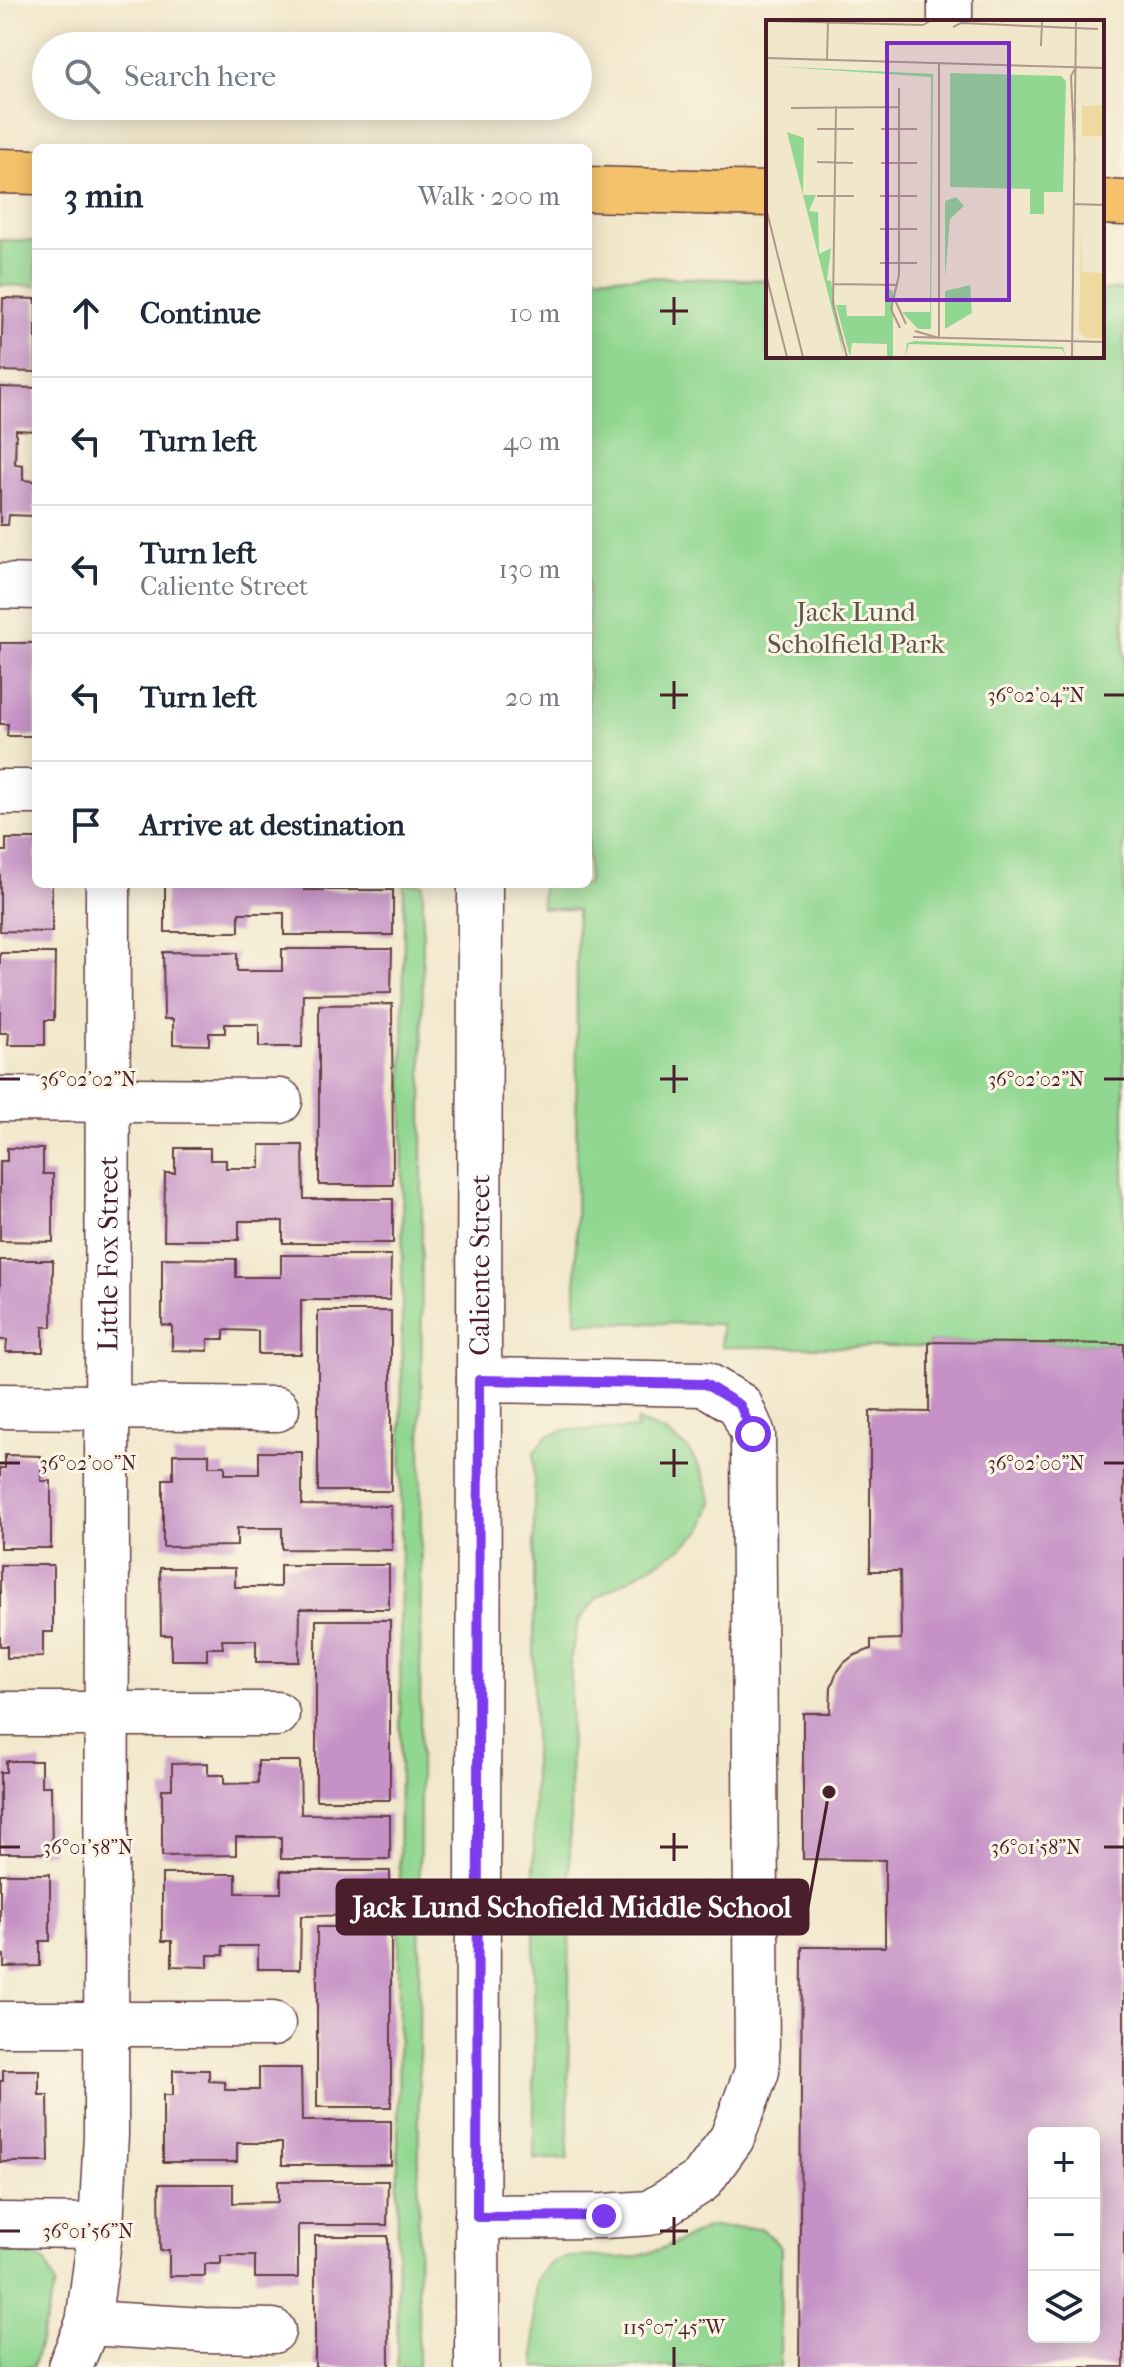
<!DOCTYPE html>
<meta charset="utf-8">
<style>
:root{--surface:#fff;--page:#f6f6f7;--text:#1f2937;--muted:#747a83;--line:#e0e1e3}
body{margin:0;font-family:"IM FELL French Canon",serif;background:var(--page);color:var(--text)}
.controls{position:absolute;right:24px;bottom:24px;display:grid;overflow:hidden;border-radius:12px;box-shadow:0 4px 20px #0003}
.controls button{width:72px;height:72px;display:grid;place-items:center;padding:0;border:0;border-bottom:2px solid var(--line);background:var(--surface);color:var(--text);font:40px sans-serif}
.stop{position:absolute;width:24px;height:24px;margin:-18px;border:6px solid #7c3aed;border-radius:50%;background:#fff}
.stop.end{background:#7c3aed;border-color:#fff;box-shadow:0 2px 8px #0008}
.list{margin:0;padding:0;list-style:none}
h2{display:flex;justify-content:space-between;align-items:center;height:104px;margin:0;padding:0 32px;font-size:34px}
h2 small{font-size:26px;font-weight:400;color:var(--muted)}
.list li{display:grid;grid-template-columns:52px 1fr auto;gap:24px;align-items:center;box-sizing:border-box;height:128px;padding:0 32px;border-top:2px solid var(--line)}
.list b{display:block;font-size:30px;white-space:nowrap}
.list p{margin:0;font-size:26px;white-space:nowrap;color:var(--muted)}
.list em{font-size:26px;font-style:normal;color:var(--muted)}
.icon{flex:none;width:44px;height:44px;fill:none;stroke:currentColor;stroke-width:2;stroke-linecap:round;stroke-linejoin:round}
.map{position:relative;flex:none;width:1124px;height:2367px;overflow:hidden}
.search{position:absolute;background:var(--surface);box-shadow:0 4px 20px #0003;left:32px;top:32px;width:560px;height:88px;display:flex;align-items:center;gap:20px;box-sizing:border-box;padding:0 28px;border-radius:44px;color:var(--muted);font-size:30px}
.panel{position:absolute;background:var(--surface);box-shadow:0 4px 20px #0003;left:32px;top:144px;width:560px;height:744px;border-radius:12px}
.map>svg:first-child{display:block}
.green{fill:#91d791;stroke:#6e7b5e;stroke-width:2}
.building{fill:#c591c6;fill-rule:evenodd}
.lines{fill:none;stroke-linecap:round;stroke-linejoin:round}
.minor-casing{stroke:#633d43;stroke-width:47}
.major-casing{stroke:#633d43;stroke-width:47}
.minor{stroke:#fff;stroke-width:44}
.major{stroke:#f3c26a;stroke-width:44}
.route{stroke:#7c3aed;stroke-width:10}
.ticks{fill:none;stroke:#4a1f2b;stroke-width:3}
.labels{text-anchor:middle;stroke-width:6;stroke-linejoin:round;paint-order:stroke}
.park-label{font-size:28px;fill:#5f564a;stroke:#fcf5e5}
.street-label{font-size:28px;fill:#4a1f2b;stroke:#fcf5e5}
.inset-road{fill:none;stroke:#ae978b;stroke-width:2}
.view{fill:#7b2cbf;fill-opacity:0.15;stroke:#7b2cbf;stroke-width:4}
.inset-edge{fill:none;stroke:#4a1f2b;stroke-width:4}
.ticks-label{font-size:20px;text-anchor:middle;fill:#4a1f2b;stroke:#fcf5e5;stroke-width:6;stroke-linejoin:round;paint-order:stroke}
.leader{fill:none;stroke:#4a1f2b;stroke-width:3}
.callout-dot{fill:#4a1f2b;stroke:#fcf5e5;stroke-width:3}
.callout{fill:#4a1f2b;stroke:#4a1f2b;stroke-width:3}
.callout-label{font-size:30px;text-anchor:middle;font-weight:bold;fill:#fff}
</style>
<div class="map">
<svg width="1124" height="2367" viewBox="0 0 1124 2367">
<rect width="100%" height="100%" fill="#fcf5e5"/>
<filter id="ink" filterUnits="userSpaceOnUse"><feTurbulence type="fractalNoise" baseFrequency=".0125" numOctaves="2"/><feDisplacementMap in="SourceGraphic" scale="16" xChannelSelector="R" yChannelSelector="G"/><feConvolveMatrix kernelMatrix="1 2 1 2 8 2 1 2 1" color-interpolation-filters="sRGB"/></filter>
<filter id="wash" filterUnits="userSpaceOnUse"><feTurbulence type="fractalNoise" baseFrequency=".006" numOctaves="4" result="noise"/><feDisplacementMap in="SourceGraphic" scale="32" xChannelSelector="R" yChannelSelector="G"/><feGaussianBlur stdDeviation="1.8" result="paint"/><feColorMatrix in="noise" values="0 0 0 0 0 0 0 0 0 0 0 0 0 0 0 0 0 1.4 0 .05"/><feComposite in="paint" operator="in"/></filter>
<g filter="url(#wash)">
<rect width="100%" height="100%" fill="#f1e7cb"/>
<g class="green">
<polygon points="0,240 36,241 36,286 0,285"/>
<polygon points="588,276 768,280 768,356 1102,356 1102,290 1124,290 1124,1344 929,1342 929,1347 722,1347 721,1324 576,1322 577,910 542,908 542,884 588,884"/>
<polygon points="404,884 423,884 418,2367 397,2367"/>
<polygon points="637,1421 665,1432 688,1449 703,1474 712,1502 702,1530 680,1549 597,1598 579,1620 571,1656 568,2159 534,2159 534,1452 547,1436 565,1430 636,1429"/>
<path d="M708,2227L761,2228L781,2247L780,2367H535C535,2349 532,2293 537,2280C553,2241 608,2264 639,2256C664,2249 685,2239 708,2227Z"/>
<polygon points="0,2250 24,2251 46,2262 55,2285 33,2367 0,2367"/>
</g>
<g id="blocks">
<g class="building">
<polygon points="3,298 36,299 36,372 1,371"/>
<polygon points="0,387 36,388 36,431 16,430 15,464 23,465 23,480 35,481 34,516 9,515 8,525 0,525"/>
<polygon points="0,643 36,643 36,736 7,736 8,724 0,724"/>
<polygon points="6,839 36,839 36,884 52,884 52,932 0,931 0,851 6,851"/>
<polygon points="165,884 304,884 304,890 393,890 393,935 284,935 284,913 239,913 239,932 165,932"/>
<polygon points="282,949 392,949 391,993 303,994 302,1047 259,1047 259,1024 225,1024 225,1033 209,1033 209,1045 173,1044 173,1019 164,1019 163,952 237,953 237,971 282,971"/>
<polygon points="0,953 55,953 54,1020 45,1020 45,1045 8,1045 9,1033 0,1033"/>
<polygon points="392,1004 393,1185 319,1185 319,1005"/>
<polygon points="260,1145 303,1145 304,1199 393,1199 393,1243 283,1243 283,1221 239,1221 239,1240 164,1240 165,1173 175,1173 175,1148 210,1148 210,1160 226,1160 226,1168 260,1168"/>
<polygon points="7,1148 43,1149 43,1174 53,1174 53,1242 0,1241 0,1161 7,1161"/>
<polygon points="281,1255 391,1255 390,1300 301,1300 301,1354 258,1354 258,1331 224,1330 224,1339 208,1339 208,1351 172,1350 172,1326 162,1325 162,1258 236,1259 236,1277 281,1277"/>
<polygon points="0,1260 53,1260 52,1327 43,1327 43,1352 6,1352 7,1340 0,1340"/>
<rect x="318" y="1311" width="73" height="180"/>
<path d="M929,1342L1124,1344V2367H799L802,1947H885V1860L803,1859V1713H830L831,1687L836,1674L844,1663L853,1656L871,1649V1640L901,1639L900,1571H870V1411L929,1412ZM1034,2133H1094V2337H1034Z"/>
<polygon points="259,1452 302,1452 302,1505 391,1506 392,1550 282,1549 282,1528 237,1528 237,1546 163,1547 163,1479 173,1479 173,1454 209,1454 209,1466 225,1466 225,1474 259,1474"/>
<polygon points="5,1455 41,1456 41,1481 51,1481 51,1548 0,1548 0,1468 5,1468"/>
<polygon points="0,1565 53,1565 53,1632 43,1632 43,1657 7,1658 7,1646 0,1646"/>
<polygon points="280,1565 389,1565 389,1609 300,1609 299,1662 256,1662 256,1640 222,1640 223,1648 207,1648 207,1660 171,1660 171,1635 161,1635 160,1568 235,1568 235,1587 280,1587"/>
<rect x="316" y="1620" width="74" height="180"/>
<polygon points="6,1761 41,1761 41,1786 51,1786 52,1853 0,1853 0,1772 6,1772"/>
<polygon points="258,1761 300,1761 301,1814 390,1815 390,1859 281,1859 281,1837 236,1837 236,1855 162,1856 162,1789 172,1789 172,1764 208,1763 208,1775 224,1775 224,1784 258,1783"/>
<polygon points="281,1871 390,1871 390,1915 301,1916 300,1969 258,1969 258,1946 223,1946 224,1955 208,1955 208,1967 172,1966 172,1941 162,1941 162,1874 236,1874 236,1893 281,1893"/>
<polygon points="0,1874 50,1874 50,1941 40,1941 40,1966 4,1967 4,1955 0,1955"/>
<rect x="317" y="1927" width="74" height="180"/>
<polygon points="259,2068 301,2068 302,2121 391,2121 391,2165 282,2165 282,2143 237,2143 237,2162 163,2162 163,2095 173,2095 173,2070 209,2070 209,2081 225,2082 225,2090 259,2090"/>
<polygon points="3,2070 39,2070 39,2095 48,2095 49,2162 0,2162 0,2081 3,2081"/>
<polygon points="278,2181 388,2181 387,2225 298,2225 298,2278 255,2278 255,2256 221,2256 221,2264 205,2264 205,2276 169,2276 169,2251 160,2251 159,2184 233,2184 233,2203 278,2202"/>
<polygon points="315,2236 388,2236 389,2367 315,2367"/>
</g>
</g>
</g>
<g filter="url(#ink)">
<use href="#blocks" fill-opacity="0" stroke="#633d43" stroke-width="2"/>
<g class="lines">
<defs>
<g id="minor">
<polyline points="950,19 950,0"/>
<polyline points="0,586 36,587"/>
<polyline points="0,792 36,792"/>
<polyline points="0,1099 280,1101"/>
<polyline points="0,1406 277,1409"/>
<polyline points="0,1714 277,1714"/>
<polyline points="0,2024 273,2024"/>
<polyline points="477,2217 604,2216 650,2213 701,2181 732,2138 757,2071 753,1434 740,1405 705,1384 479,1380"/>
<polyline points="0,2225 101,2226"/>
<polyline points="88,2323 204,2330 273,2331"/>
<path id="s1" d="M70,2367L88,2323L101,2226L106,2135L108,884"/>
<path id="s2" d="M477,2367L480,884"/>
</g>
<g id="major">
<polyline points="0,171 36,172"/>
<polyline points="588,189 768,194"/>
<polyline points="1102,202 1124,203"/>
</g>
</defs>
<use href="#minor" class="minor-casing"/>
<use href="#major" class="major-casing"/>
<use href="#minor" class="minor"/>
<use href="#major" class="major"/>
</g>
</g>
<g class="lines" filter="url(#ink)">
<polyline class="route" points="604,2216 477,2217 479,1380 705,1384 740,1405 753,1434"/>
</g>
<path class="ticks" d="M674,297V325M660,311H688M674,681V709M660,695H688M1104,695H1124M674,1065V1093M0,1079H20M660,1079H688M1104,1079H1124M674,1449V1477M0,1463H20M660,1463H688M1104,1463H1124M674,1833V1861M0,1847H20M660,1847H688M1104,1847H1124M674,2217V2245M0,2231H20M660,2231H688M674,2347V2367"/>
<g class="labels">
<g class="park-label">
<text x="856" y="621">Jack Lund<tspan x="856" dy="32">Scholfield Park</tspan></text>
</g>
<g class="street-label">
<text dy="10" stroke="none"><textPath href="#s1" startOffset="1118">Little Fox Street</textPath></text>
<text dy="10" stroke="none"><textPath href="#s2" startOffset="1102">Caliente Street</textPath></text>
</g>
</g>
<g transform="translate(766 20)">
<rect width="338" height="338" fill="#f1e7cb"/>
<path d="M4,46L167,54L165,309H152L136,292H164L165,57ZM184,53L295,56L300,61L297,172H278V194H264V169L184,167ZM21,112L38,118L37,175H50L43,191L52,192L53,234L65,228L61,260L65,261L78,337ZM190,177L198,186L184,199L179,258V181ZM204,265L206,293L179,309V271ZM119,267L127,271V337H121V324L86,323L84,337L70,285H80L81,296H119ZM149,321L297,327L300,337L296,329L143,324L139,337L141,323Z" fill="#91d791"/>
<path d="M338,85V116H316V86ZM316,188V252L338,253V318H321L313,311Z" fill="#eeda9e"/>
<path class="inset-road" d="M6,1L157,5L164,1M187,7L195,3L332,9M275,26L276,1M0,38L338,48M61,40L62,2M133,68V255L125,289L134,308M70,86L67,284L81,337M25,88L133,87M51,109H88M115,109H151M309,141L305,56L310,47M51,142L87,143M115,143H151M51,176H88M114,176H151M308,184L338,185M0,188L37,337M114,209H151M114,243H151M0,254L21,337M68,264L132,265M129,280L140,304M149,311L173,318M147,317L338,322M173,318V44M306,337L310,1"/>
<path class="view" d="M121,23H243V280H121Z"/>
<rect width="338" height="338" class="inset-edge"/>
</g>
<g class="ticks-label">
<text x="1036" y="702">36°02'04"N</text>
<text x="88" y="1086">36°02'02"N</text>
<text x="1036" y="1086">36°02'02"N</text>
<text x="88" y="1470">36°02'00"N</text>
<text x="1036" y="1470">36°02'00"N</text>
<text x="88" y="1854">36°01'58"N</text>
<text x="1036" y="1854">36°01'58"N</text>
<text x="88" y="2238">36°01'56"N</text>
<text x="674" y="2334">115°07'45"W</text>
</g>
<path class="leader" d="M829 1792L808 1907"/>
<circle class="callout-dot" cx="829" cy="1792" r="8"/>
<rect class="callout" x="337" y="1880" width="471" height="54" rx="8"/>
<g class="callout-label">
<text x="572" y="1917">Jack Lund Schofield Middle School</text>
</g>
</svg>
<div class="controls">
<button>+</button>
<button>−</button>
<button><svg class="icon" aria-label="layers" viewBox="0 0 24 24"><path d="M12 4l9 5-9 5-9-5zM3 14l9 5 9-5"/></svg></button>
</div>
<div class="stop" style="left:753px;top:1434px"></div>
<div class="stop end" style="left:604px;top:2216px"></div>
<div class="search"><svg class="icon" aria-label="search" viewBox="0 0 24 24"><circle cx="10" cy="10" r="6"/><path d="M15 15l6 6"/></svg>Search here</div>
<section class="panel">
<h2>3 min<small>Walk · 200 m</small></h2>
<ul class="list">
<li><svg class="icon" aria-label="ahead" viewBox="0 0 24 24"><path d="M12 20V5M6 11l6-6 6 6"/></svg><div><b>Continue</b></div><em>10 m</em></li>
<li><svg class="icon" aria-label="left" viewBox="0 0 24 24"><path d="M17 20v-9H6M10 6l-5 5 5 5"/></svg><div><b>Turn left</b></div><em>40 m</em></li>
<li><svg class="icon" aria-label="left" viewBox="0 0 24 24"><path d="M17 20v-9H6M10 6l-5 5 5 5"/></svg><div><b>Turn left</b><p>Caliente Street</p></div><em>130 m</em></li>
<li><svg class="icon" aria-label="left" viewBox="0 0 24 24"><path d="M17 20v-9H6M10 6l-5 5 5 5"/></svg><div><b>Turn left</b></div><em>20 m</em></li>
<li><svg class="icon" aria-label="arrive" viewBox="0 0 24 24"><path d="M6 21V4h12l-3 4 3 4H6"/></svg><div><b>Arrive at destination</b></div></li>
</ul>
</section>
</div>
